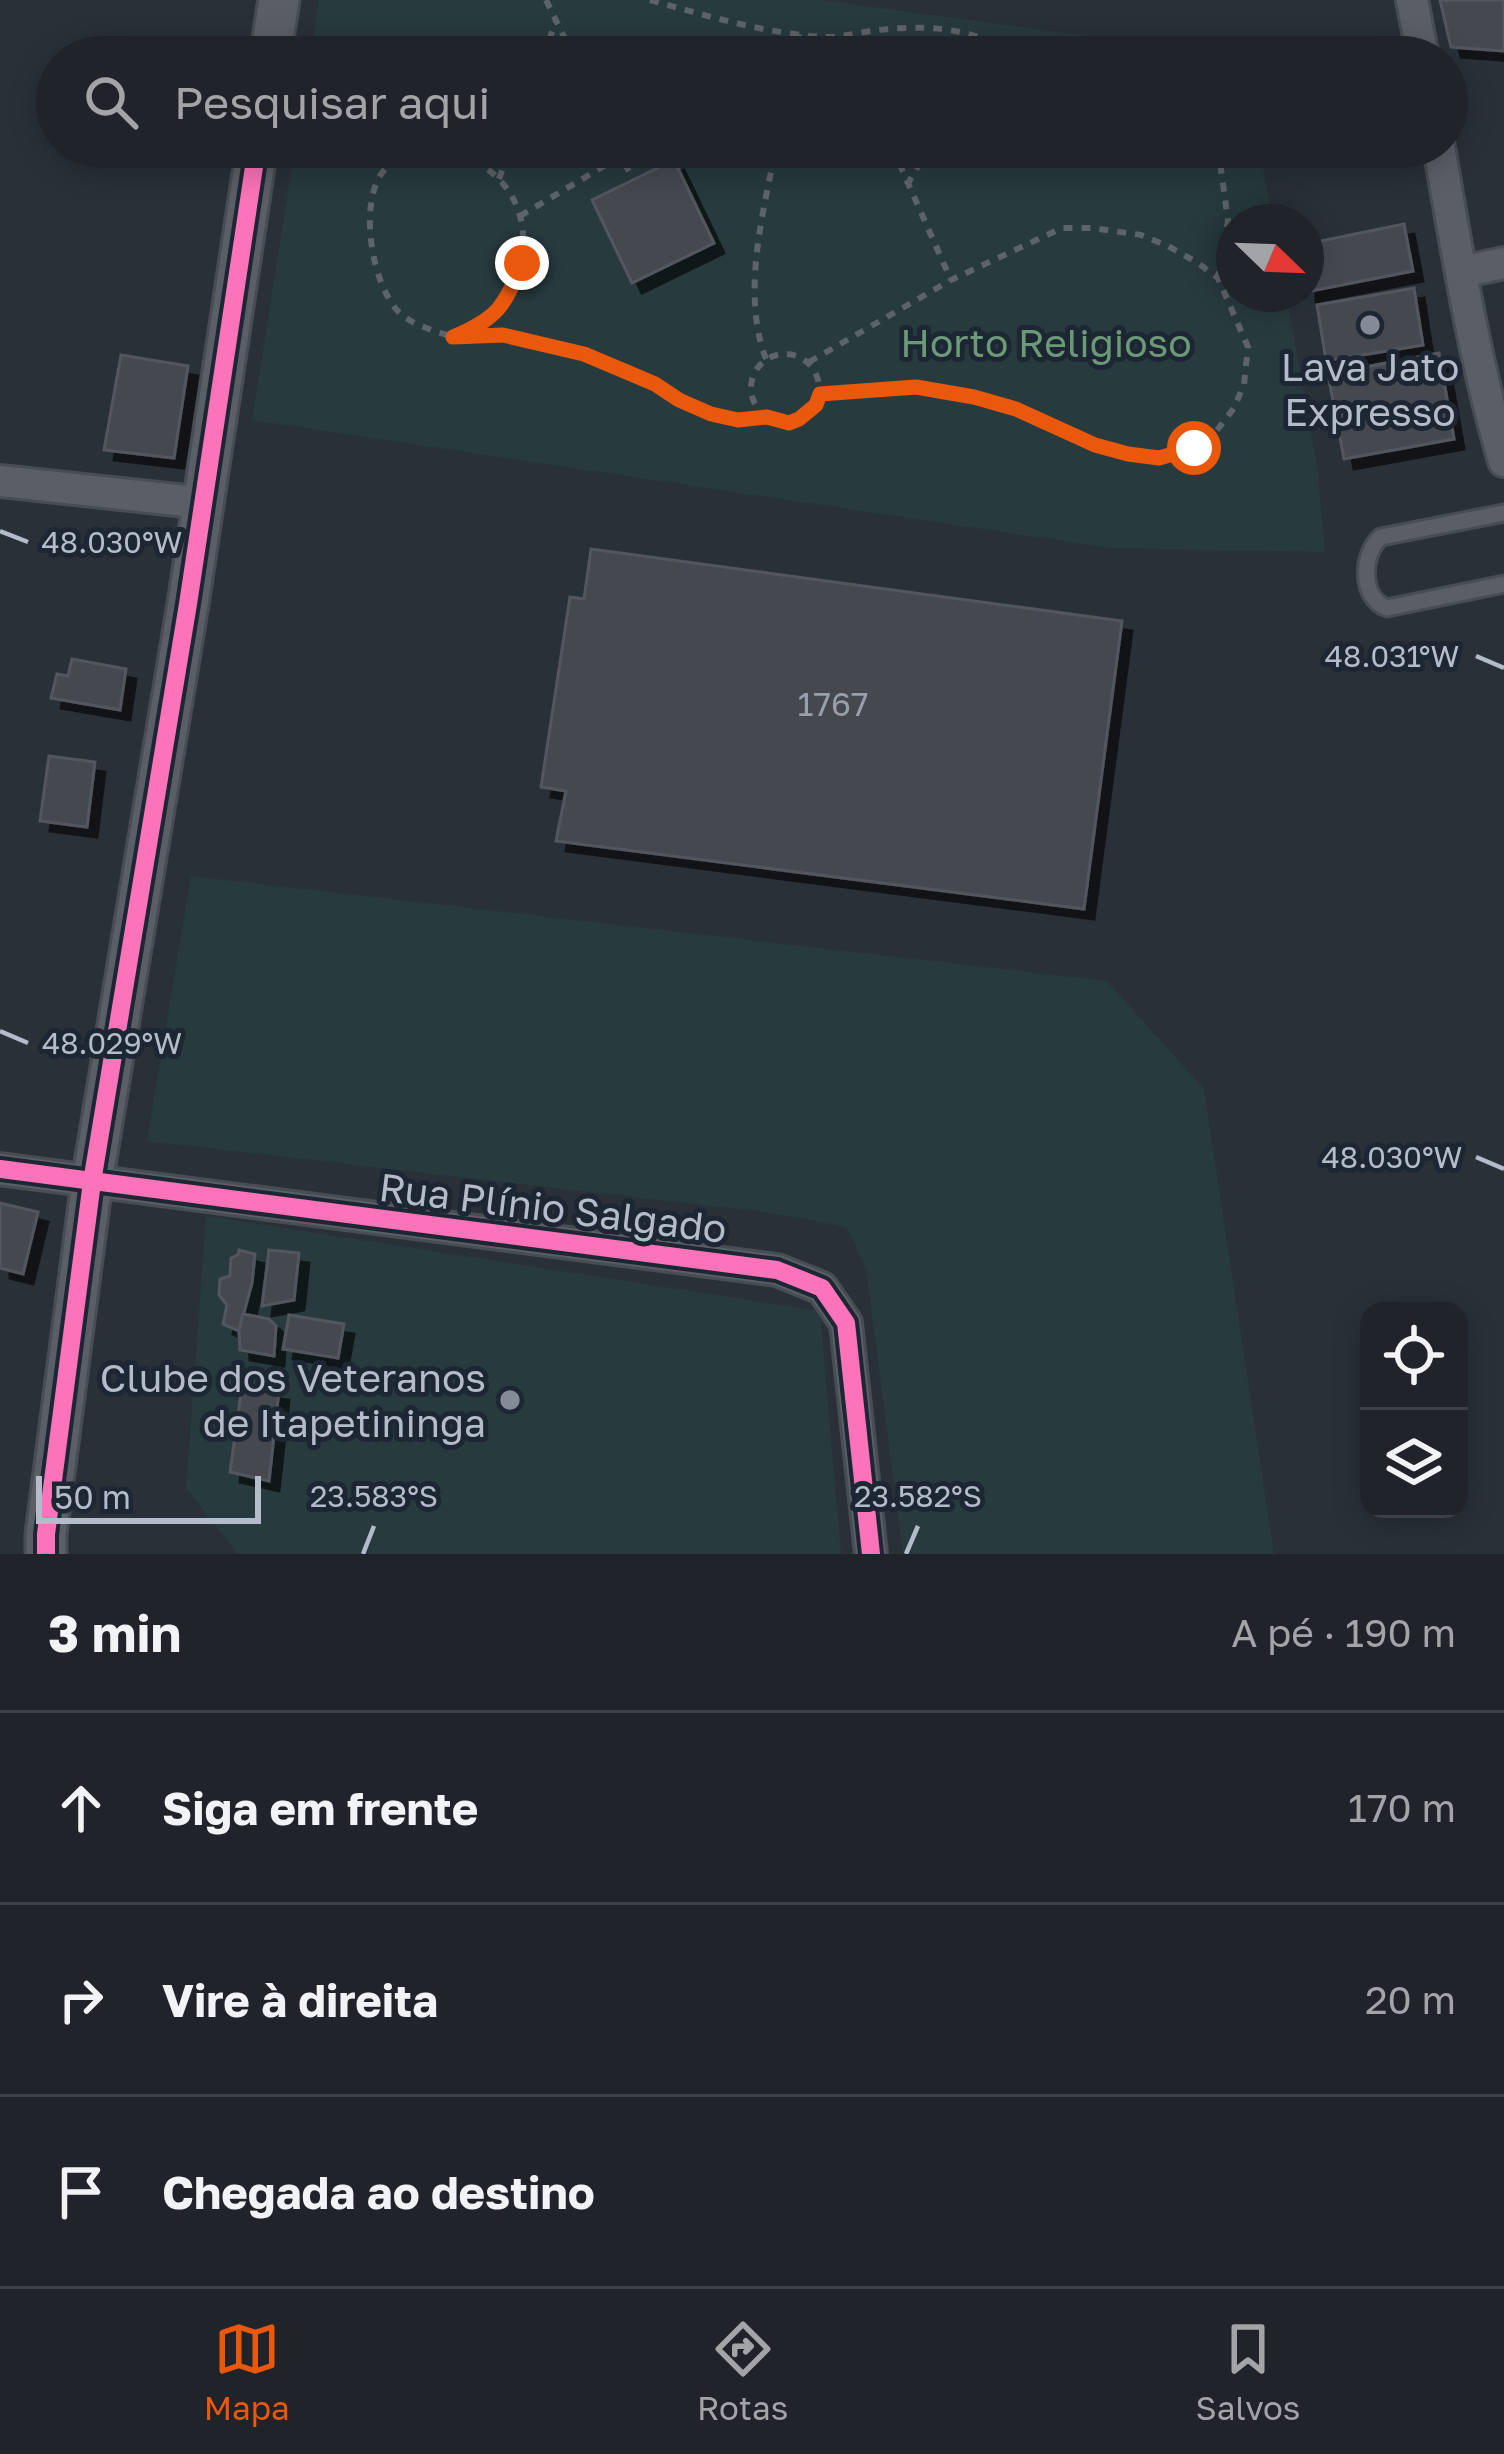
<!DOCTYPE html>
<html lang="pt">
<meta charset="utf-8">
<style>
:root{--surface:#20242a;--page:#282c32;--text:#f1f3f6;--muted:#a2a4a8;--line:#3d4147;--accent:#ea580c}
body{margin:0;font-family:"Golos Text",sans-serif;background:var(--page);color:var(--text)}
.controls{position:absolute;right:36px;bottom:36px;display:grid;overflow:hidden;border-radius:24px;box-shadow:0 6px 30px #0003}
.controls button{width:108px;height:108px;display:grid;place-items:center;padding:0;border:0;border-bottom:3px solid var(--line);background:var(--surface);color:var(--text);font:60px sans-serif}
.compass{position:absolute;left:1216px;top:204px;width:108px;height:108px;border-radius:50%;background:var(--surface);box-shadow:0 6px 30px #0003;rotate:113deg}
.scale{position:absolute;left:36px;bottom:30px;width:225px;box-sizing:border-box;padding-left:12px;border:6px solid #b4bcc9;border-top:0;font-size:33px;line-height:42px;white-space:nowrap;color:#b4bcc9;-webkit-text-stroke:9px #1d2633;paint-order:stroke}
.stop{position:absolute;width:36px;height:36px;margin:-27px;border:9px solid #ea580c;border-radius:50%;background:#fff}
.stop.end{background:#ea580c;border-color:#fff;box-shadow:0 3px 12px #0008}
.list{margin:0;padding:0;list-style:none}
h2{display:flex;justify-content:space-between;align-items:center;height:156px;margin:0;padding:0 48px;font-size:51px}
h2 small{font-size:39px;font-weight:400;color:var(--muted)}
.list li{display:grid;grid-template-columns:78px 1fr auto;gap:36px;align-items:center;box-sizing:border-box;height:192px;padding:0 48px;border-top:3px solid var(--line)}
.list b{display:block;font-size:45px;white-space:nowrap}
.list em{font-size:39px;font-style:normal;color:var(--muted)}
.icon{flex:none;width:66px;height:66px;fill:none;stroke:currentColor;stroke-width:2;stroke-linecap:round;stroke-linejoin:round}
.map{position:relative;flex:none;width:1504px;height:1554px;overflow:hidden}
.search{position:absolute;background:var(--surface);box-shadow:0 6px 30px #0003;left:36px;right:36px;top:36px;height:132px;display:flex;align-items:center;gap:30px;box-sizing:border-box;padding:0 42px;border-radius:66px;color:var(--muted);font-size:45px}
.sheet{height:732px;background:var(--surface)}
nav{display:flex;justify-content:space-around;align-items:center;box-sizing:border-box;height:168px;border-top:3px solid var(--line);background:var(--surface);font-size:33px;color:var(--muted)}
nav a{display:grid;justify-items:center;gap:6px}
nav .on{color:var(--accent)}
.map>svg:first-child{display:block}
.green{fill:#273a3e}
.building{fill:#444950;stroke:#52575f;stroke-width:3;filter:url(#shadow)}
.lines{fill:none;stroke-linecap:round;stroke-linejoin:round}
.service-casing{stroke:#484c53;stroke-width:21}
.minor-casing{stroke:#484c53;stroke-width:36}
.tertiary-casing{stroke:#484c53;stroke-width:45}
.path{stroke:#5d636a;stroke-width:6;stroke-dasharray:9 9;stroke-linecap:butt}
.service{stroke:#5a5e66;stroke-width:15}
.minor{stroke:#5a5e66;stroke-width:30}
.tertiary{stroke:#5a5e66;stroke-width:39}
.cycleway-casing{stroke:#1d2633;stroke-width:26}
.cycleway{stroke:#fb73b8;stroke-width:18}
.route{stroke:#ea580c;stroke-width:15}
.ticks{fill:none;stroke:#b4bcc9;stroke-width:4.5}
.poi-dot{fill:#848b96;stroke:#1d2633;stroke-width:4.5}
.labels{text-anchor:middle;stroke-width:10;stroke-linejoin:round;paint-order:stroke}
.number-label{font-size:33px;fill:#989fab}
.park-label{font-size:39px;fill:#6b9a76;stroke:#1d2633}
.poi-label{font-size:39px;fill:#b4bcc9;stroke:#1d2633}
.street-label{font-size:39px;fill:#b4bcc9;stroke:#1d2633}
.ticks-label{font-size:30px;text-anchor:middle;fill:#b4bcc9;stroke:#1d2633;stroke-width:10;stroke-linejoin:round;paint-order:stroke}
</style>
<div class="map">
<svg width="1504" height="1554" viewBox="0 0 1504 1554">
<defs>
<filter id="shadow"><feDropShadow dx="10" dy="10" stdDeviation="0" flood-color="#0009"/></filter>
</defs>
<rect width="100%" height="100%" fill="#2a3038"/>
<g class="green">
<polygon points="319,0 821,0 1243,57 310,57"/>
<polygon points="295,147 1259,147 1273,222 1234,222 1234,294 1286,294 1318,472 1325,552 1110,548 252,420"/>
<polygon points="191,876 1107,981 1204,1089 1274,1554 903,1554 866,1269 847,1227 765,1212 147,1141"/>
<polygon points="206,1216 820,1311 841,1554 238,1554 186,1488"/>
</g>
<g class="building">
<polygon points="1440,0 1504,0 1504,51 1451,47"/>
<polygon points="674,160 714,243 632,283 592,200"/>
<polygon points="1404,224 1413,271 1306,292 1306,244"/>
<polygon points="1414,288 1423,345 1326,361 1317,305"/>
<polygon points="1439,353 1454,439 1344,459 1328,374"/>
<polygon points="121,355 188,366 174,458 104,450"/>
<polygon points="591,549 1122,621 1084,909 556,841 566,791 541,787 570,597 584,599"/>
<polygon points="72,659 126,669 120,710 51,698 57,674 68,676"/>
<polygon points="49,756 95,762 87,827 40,821"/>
<polygon points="0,1203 38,1212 23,1274 0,1268"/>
<polygon points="239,1250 255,1254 252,1283 239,1331 223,1324 227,1305 219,1295 220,1279 230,1276 231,1258 238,1255"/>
<polygon points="269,1250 299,1253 294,1300 262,1306"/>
<polygon points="243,1314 269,1319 276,1326 274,1356 240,1350 239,1331"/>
<polygon points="289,1315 344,1324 338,1358 283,1349"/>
<polygon points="242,1386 279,1390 269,1481 230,1472"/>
</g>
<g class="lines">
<defs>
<path id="service" d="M1504,513L1381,537C1361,554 1360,598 1387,608L1504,584"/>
<g id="minor">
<polyline points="1412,0 1423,57"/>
<path d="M1439,147C1457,252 1474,358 1504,461"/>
<polyline points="1461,272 1504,263"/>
<polyline points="0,481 204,503"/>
<polyline points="0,1169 777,1270 822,1288 846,1323 871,1554"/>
</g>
<g id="tertiary">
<polyline points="270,57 279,0"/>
<polyline points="46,1554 46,1534 92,1182 188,604 257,147"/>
</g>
</defs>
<use href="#service" class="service-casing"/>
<use href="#minor" class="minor-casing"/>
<use href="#tertiary" class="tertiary-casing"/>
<g class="path">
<polyline points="546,0 574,57"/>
<path d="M650,0C707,16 764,33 823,37C841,38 860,32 878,30C943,23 973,32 1032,57"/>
<polyline points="848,35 857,57"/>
<polyline points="543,57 556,21"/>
<polyline points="794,57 799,34"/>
<polyline points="617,147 633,180"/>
<path d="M685,147C719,156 758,164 789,147"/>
<polyline points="892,147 951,280"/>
<polyline points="1218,147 1228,221 1218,278"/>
<path d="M439,148C506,162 541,218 514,282C509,295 499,312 488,321C479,328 464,332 453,337C436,331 417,327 402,315C371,289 356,196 387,167C401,153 422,152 439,148Z"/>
<polyline points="499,179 511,147"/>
<polyline points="907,185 925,154 933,147"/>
<polyline points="520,216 621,156"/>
<path d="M457,337C472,336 489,334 504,335C551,339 612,361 654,384C662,388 669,395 677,399C707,416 734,421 767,417"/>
<circle cx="785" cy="388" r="34"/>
<path d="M766,359C741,294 763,214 776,147"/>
<polyline points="809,362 951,280 1062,228 1092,228 1141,235 1168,246 1198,263 1218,278 1248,347 1244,384 1234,408 1211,438 1194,448 1159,458 1128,454 1095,445 1016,409 974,397 916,387 819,394"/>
</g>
<use href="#service" class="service"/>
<use href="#minor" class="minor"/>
<use href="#tertiary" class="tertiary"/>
<defs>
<g id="cycleway">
<polyline points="0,1169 777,1270 822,1288 846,1323 871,1554"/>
<polyline points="46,1554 46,1534 92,1182 188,604 257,147"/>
</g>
</defs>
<use href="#cycleway" class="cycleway-casing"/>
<use href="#cycleway" class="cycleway"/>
</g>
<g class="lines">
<path class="route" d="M522,263C504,307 498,318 453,337L503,335L584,354L655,384L679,400L711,414L738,420L767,417L789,423L799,419L816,405L820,394L916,387L974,397L1016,409L1095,445L1128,454L1159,458L1194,448"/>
</g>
<path class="ticks" d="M0,531L28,542M1476,656L1504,668M0,1031L28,1043M1476,1157L1504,1169M363,1554L374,1526M906,1554L918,1526"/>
<g class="poi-dot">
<circle cx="1370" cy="325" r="12"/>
<circle cx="510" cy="1400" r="12"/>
</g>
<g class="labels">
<g class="number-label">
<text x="833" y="716">1767</text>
</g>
<g class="park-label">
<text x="1046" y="357">Horto Religioso</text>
</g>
<g class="poi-label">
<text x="1370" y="381">Lava Jato<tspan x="1370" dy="45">Expresso</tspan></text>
<text x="486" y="1392" text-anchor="end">Clube dos Veteranos<tspan x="486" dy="45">de Itapetininga</tspan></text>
</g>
<g class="street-label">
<text transform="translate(553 1208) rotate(7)" y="14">Rua Plínio Salgado</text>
</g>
</g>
<g class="ticks-label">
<text x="112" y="553">48.030°W</text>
<text x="1392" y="667">48.031°W</text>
<text x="112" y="1054">48.029°W</text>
<text x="1392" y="1168">48.030°W</text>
<text x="374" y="1507">23.583°S</text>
<text x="918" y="1507">23.582°S</text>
</g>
</svg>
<div class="controls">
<button><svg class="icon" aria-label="locate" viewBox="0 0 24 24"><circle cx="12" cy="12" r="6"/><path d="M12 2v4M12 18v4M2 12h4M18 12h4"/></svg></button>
<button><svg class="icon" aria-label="layers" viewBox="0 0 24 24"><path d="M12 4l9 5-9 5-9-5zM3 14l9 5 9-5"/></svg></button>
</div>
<svg class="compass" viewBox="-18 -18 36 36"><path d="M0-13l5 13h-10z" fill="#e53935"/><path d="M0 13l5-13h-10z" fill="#a2a4a8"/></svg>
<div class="scale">50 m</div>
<div class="stop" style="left:1194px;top:448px"></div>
<div class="stop end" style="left:522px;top:263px"></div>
<div class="search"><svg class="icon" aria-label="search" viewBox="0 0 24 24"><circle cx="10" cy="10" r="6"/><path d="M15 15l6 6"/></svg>Pesquisar aqui</div>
</div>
<section class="sheet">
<h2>3 min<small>A pé · 190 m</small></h2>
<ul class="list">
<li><svg class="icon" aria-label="ahead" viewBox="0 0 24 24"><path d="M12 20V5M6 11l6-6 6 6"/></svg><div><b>Siga em frente</b></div><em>170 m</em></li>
<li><svg class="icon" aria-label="right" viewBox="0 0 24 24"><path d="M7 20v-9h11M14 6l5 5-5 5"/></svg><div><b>Vire à direita</b></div><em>20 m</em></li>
<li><svg class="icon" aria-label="arrive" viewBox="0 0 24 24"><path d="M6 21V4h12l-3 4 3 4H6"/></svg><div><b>Chegada ao destino</b></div></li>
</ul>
</section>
<nav>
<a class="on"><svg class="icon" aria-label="map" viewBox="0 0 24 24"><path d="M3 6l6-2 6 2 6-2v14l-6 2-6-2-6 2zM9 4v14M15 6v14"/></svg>Mapa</a>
<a><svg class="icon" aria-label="directions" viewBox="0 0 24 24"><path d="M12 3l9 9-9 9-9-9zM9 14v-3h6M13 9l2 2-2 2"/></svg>Rotas</a>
<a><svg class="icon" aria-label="saved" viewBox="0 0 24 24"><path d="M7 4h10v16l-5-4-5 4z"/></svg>Salvos</a>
</nav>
